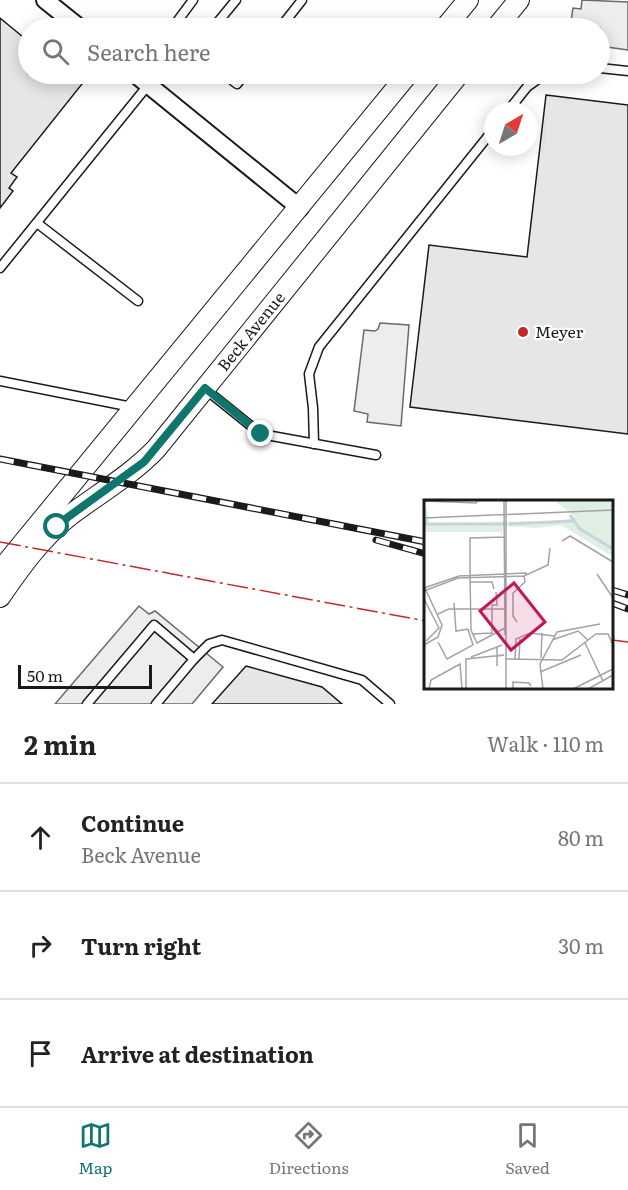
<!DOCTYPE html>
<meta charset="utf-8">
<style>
:root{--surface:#fff;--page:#f2f2f2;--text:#222;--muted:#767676;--line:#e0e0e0;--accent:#0f766e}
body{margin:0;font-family:Literata,serif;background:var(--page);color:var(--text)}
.compass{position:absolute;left:484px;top:102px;width:54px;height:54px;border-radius:50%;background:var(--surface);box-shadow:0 3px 15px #0003;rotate:39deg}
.scale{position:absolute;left:18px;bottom:15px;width:134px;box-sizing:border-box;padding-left:6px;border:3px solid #1a1a1a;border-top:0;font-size:16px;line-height:21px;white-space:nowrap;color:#1a1a1a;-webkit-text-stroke:4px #fff;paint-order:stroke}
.stop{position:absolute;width:18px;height:18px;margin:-14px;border:4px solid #0f766e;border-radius:50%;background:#fff}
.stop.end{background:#0f766e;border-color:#fff;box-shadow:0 2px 6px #0008}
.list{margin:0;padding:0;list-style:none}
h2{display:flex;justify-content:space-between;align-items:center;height:78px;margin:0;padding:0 24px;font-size:26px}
h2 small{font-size:20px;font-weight:400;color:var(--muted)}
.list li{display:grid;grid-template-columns:39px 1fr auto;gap:18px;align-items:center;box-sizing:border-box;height:108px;padding:0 24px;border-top:2px solid var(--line)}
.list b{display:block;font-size:22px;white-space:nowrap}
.list p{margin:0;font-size:20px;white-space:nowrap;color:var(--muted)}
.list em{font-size:20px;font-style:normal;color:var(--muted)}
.icon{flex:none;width:33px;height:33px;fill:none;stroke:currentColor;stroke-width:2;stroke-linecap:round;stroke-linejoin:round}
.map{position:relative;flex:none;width:628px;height:704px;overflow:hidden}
.search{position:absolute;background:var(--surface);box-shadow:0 3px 15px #0003;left:18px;right:18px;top:18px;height:66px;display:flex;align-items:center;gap:15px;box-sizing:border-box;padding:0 21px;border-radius:33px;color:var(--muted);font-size:22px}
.sheet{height:402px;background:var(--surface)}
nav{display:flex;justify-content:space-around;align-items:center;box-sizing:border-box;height:84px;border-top:2px solid var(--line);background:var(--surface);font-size:16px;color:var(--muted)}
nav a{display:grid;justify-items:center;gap:3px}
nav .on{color:var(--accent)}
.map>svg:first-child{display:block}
.parking{fill:#ededed;stroke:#6a6a6a;stroke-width:1.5}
.building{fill:#e6e6e6;stroke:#1a1a1a;stroke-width:1.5}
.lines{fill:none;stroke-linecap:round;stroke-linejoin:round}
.service-casing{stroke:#1a1a1a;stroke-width:11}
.minor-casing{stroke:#1a1a1a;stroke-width:20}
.tertiary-casing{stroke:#1a1a1a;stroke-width:22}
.service{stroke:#fff;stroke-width:8}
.minor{stroke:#fff;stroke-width:16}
.tertiary{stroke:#fff;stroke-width:20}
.rail-casing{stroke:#1a1a1a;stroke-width:7}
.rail{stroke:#fff;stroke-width:4.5;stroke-dasharray:14;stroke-linecap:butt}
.power{stroke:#c62828;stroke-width:1.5;stroke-dasharray:21 4.5 3 4.5;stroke-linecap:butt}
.route{stroke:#0f766e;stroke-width:8}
.poi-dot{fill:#c62828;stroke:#fff;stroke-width:2}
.labels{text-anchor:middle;stroke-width:4.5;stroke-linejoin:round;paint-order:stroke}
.street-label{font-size:16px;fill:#1a1a1a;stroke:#fff}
.poi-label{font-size:16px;fill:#1a1a1a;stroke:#fff;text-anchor:start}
.inset-river{fill:none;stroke:#c6d2dc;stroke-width:3}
.inset-road{fill:none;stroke:#a3a3a3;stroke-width:1.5}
.view{fill:#c2185b;fill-opacity:0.15;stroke:#c2185b;stroke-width:3}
.inset-edge{fill:none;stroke:#1a1a1a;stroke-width:3}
</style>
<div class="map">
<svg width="628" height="704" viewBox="0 0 628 704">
<rect width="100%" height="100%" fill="#fff"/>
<g class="parking">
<polygon points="582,0 628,2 628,50 600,46 600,28 570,28 573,8 581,9"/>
<polygon points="380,323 409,325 401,426 367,422 368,414 354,411 364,330 375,331 378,329"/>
<polygon points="139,606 149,614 155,611 223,667 192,704 55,704"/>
</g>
<g class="building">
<polygon points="0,18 28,41 28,74 69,74 82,84 11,173 17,177 9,188 13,191 0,208"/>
<polygon points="546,95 628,105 628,434 410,407 429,245 527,257"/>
<polygon points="246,666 322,687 342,704 212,704"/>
</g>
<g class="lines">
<defs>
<g id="service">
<polyline points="178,28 176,23 193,0"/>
<polyline points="213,28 236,0"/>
<polyline points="280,28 302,0"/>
<polyline points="600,68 628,71"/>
<polyline points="224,74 237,84 245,74"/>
<polyline points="508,111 527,87 545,74"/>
<polyline points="37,223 138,301"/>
<polyline points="0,268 157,74"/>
<polyline points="0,381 132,407"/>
<polyline points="205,389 261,434 376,455"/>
<polyline points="314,444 313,408 309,374 319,347 493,130"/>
<polyline points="87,704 154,625 194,659 209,644 222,640 362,680 390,704"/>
<polyline points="156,704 194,659"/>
</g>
<g id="minor">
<polyline points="45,0 80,28"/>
<polyline points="135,74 300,208"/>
</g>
<g id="tertiary">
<polyline points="445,28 468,0"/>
<polyline points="496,28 519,0"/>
<polyline points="0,571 408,74"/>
<path id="s1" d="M0,597C19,569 42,537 69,516C98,494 130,476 156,449L459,74"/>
</g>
</defs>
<use href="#service" class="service-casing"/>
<use href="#minor" class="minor-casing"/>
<use href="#tertiary" class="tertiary-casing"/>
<use href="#service" class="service"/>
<use href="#minor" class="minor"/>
<use href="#tertiary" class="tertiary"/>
<defs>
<g id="rail">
<polyline points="0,459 426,542"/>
<polyline points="376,540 426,554"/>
<polyline points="612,590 628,595"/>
<polyline points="612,603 628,609"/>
</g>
</defs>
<use href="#rail" class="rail-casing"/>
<use href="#rail" class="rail"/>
<g class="power">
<polyline points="0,542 426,621"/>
<polyline points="612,640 628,642"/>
</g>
</g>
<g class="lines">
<polyline class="route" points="57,527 68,517 144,462 205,388 261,434"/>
</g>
<circle class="poi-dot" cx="523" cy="332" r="6"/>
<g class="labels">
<g class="street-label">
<text dy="6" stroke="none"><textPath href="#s1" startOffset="368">Beck Avenue</textPath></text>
</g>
<g class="poi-label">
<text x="535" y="338">Meyer</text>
</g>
</g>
<g transform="translate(424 500)">
<rect width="189" height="189" fill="#fff"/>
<path d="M130,0H189V57L137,25L113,28L79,26L78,36L76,32H0V8H3L5,23L140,21L150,16Z" fill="#e0efe3"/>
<path class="inset-river" d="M146,15L156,29L189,49M2,20V24H80M85,24L149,21"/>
<path class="inset-road" d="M0,1L52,3L54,0M80,1L81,135M0,18L189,10M81,37L46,38V74L47,130L53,143L81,128M138,41L146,36L189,62M173,74L189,98M47,82H68L70,89M0,86L18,125L14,137L0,145M0,88L35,76L103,73M0,91L34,78L100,76L124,65L126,48M0,99L15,128L2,141M30,103L32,131L44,129M14,114L25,109H81M93,122L89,116V93L101,82L100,76M49,134L68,133M68,135V105H73L72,92M128,140L154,131L164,140M14,142L23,159L49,145L44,129M161,143L179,181M47,157L73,147M117,158L118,133M82,159L138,160L172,134H184L189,145M91,159L92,139L106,133L131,136M95,159L96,139M73,166V147L78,145M116,172L157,155M5,189L7,180L36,164L38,189M42,189V159L80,155L74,156M82,189V0M89,189V182L105,183L107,186M119,189L116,164L133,132L176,124M149,189L189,169M164,189L189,175"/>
<path class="view" d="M90,83L121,122L87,150L56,111Z"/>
<rect width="189" height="189" class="inset-edge"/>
</g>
</svg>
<svg class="compass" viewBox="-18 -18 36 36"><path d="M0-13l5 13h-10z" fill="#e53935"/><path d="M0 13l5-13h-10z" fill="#767676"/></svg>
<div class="scale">50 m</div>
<div class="stop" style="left:57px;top:527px"></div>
<div class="stop end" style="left:261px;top:434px"></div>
<div class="search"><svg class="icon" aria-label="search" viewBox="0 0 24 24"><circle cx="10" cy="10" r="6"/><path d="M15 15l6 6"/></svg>Search here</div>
</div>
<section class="sheet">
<h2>2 min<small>Walk · 110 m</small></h2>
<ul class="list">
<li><svg class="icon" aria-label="ahead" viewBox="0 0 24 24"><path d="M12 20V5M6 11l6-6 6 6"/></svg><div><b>Continue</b><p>Beck Avenue</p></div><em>80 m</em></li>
<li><svg class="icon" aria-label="right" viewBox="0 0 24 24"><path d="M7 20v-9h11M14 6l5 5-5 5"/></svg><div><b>Turn right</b></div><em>30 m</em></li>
<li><svg class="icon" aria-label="arrive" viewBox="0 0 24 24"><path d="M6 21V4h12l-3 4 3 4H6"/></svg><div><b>Arrive at destination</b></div></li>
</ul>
</section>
<nav>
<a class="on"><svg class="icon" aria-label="map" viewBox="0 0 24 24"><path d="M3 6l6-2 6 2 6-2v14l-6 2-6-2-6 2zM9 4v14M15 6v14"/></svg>Map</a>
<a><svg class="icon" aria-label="directions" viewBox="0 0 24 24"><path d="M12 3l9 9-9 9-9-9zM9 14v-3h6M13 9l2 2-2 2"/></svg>Directions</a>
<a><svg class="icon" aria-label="saved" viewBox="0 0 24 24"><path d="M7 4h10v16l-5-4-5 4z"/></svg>Saved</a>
</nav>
